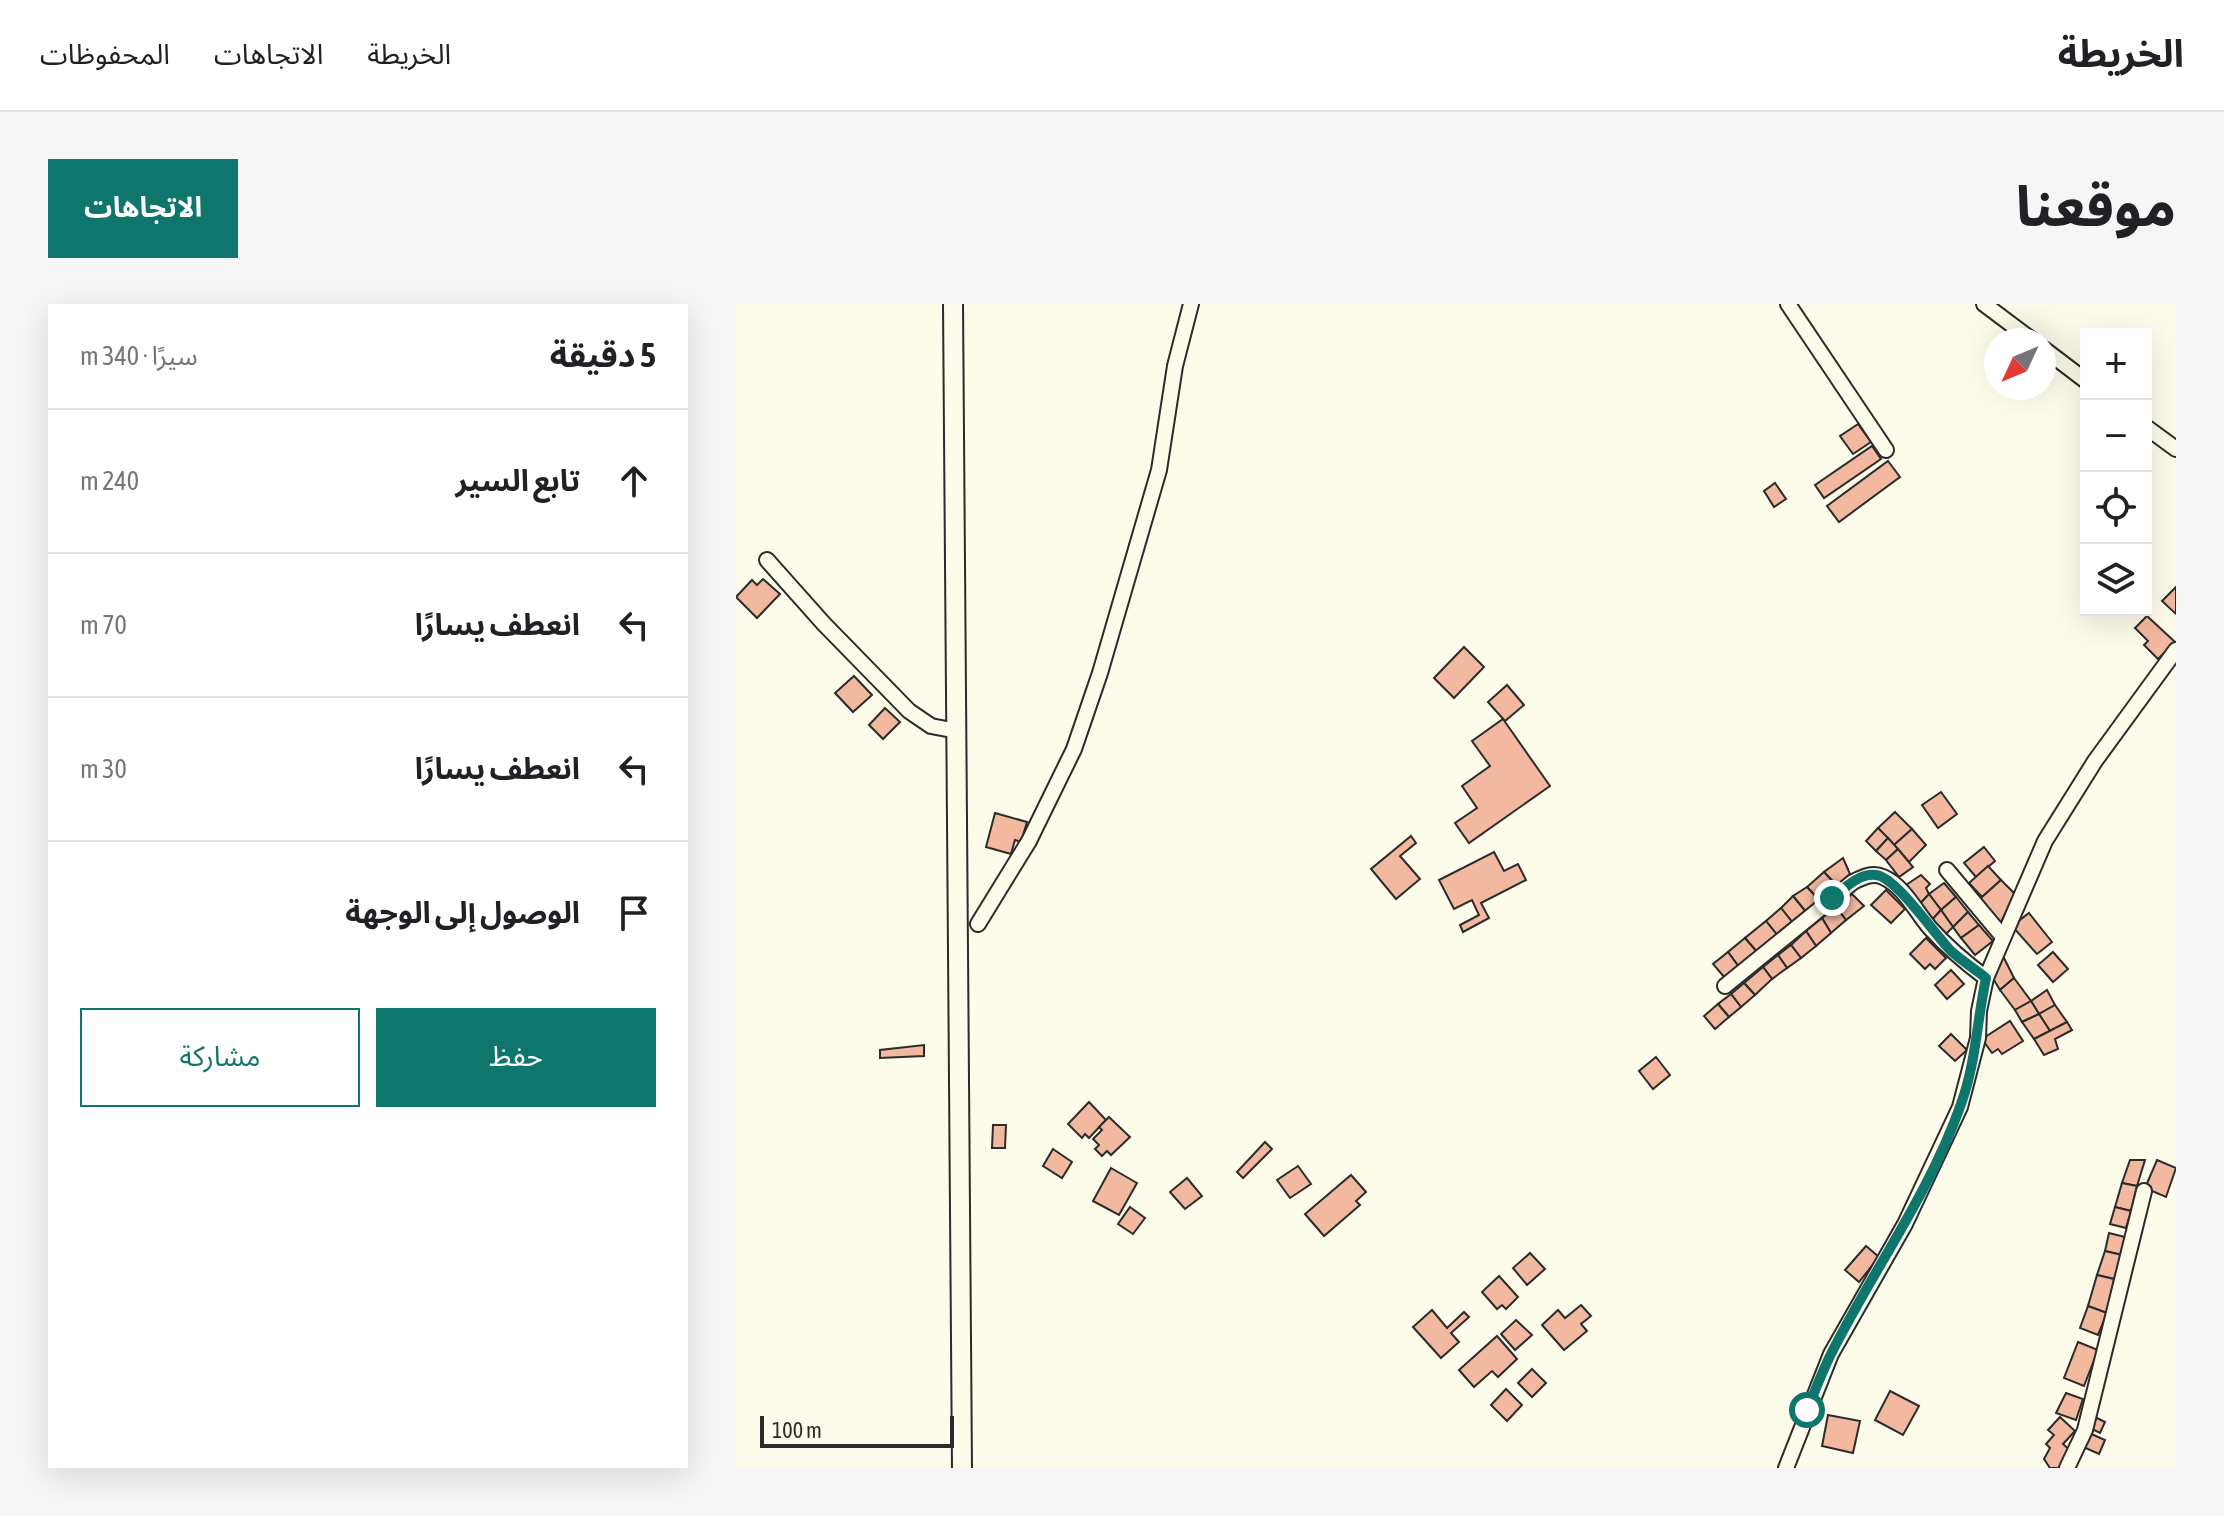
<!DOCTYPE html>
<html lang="ar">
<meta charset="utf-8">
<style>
:root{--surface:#fff;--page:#f6f6f6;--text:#202124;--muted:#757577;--line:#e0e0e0;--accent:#0f766e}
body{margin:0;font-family:"Asap Condensed","Noto Sans Arabic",sans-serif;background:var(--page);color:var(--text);direction:rtl}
.controls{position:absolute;right:24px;top:24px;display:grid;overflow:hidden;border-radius:0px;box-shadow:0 8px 32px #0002}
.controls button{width:72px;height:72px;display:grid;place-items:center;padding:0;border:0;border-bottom:2px solid var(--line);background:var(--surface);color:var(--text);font:40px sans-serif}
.compass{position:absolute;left:1248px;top:24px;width:72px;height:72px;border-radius:50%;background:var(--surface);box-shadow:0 8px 32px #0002;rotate:226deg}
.scale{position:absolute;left:24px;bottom:20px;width:194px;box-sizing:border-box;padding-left:8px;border:4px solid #2b2b2b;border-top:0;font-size:22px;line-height:28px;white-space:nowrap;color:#2b2b2b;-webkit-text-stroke:6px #fdfbea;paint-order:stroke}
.stop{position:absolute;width:24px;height:24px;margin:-18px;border:6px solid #0f766e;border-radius:50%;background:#fff}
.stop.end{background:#0f766e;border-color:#fff;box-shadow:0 2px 8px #0008}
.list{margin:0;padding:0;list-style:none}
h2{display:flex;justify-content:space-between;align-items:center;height:104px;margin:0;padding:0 32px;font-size:34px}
h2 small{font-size:26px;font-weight:400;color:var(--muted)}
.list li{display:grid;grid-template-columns:52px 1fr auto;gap:24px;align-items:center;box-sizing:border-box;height:144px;padding:0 32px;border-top:2px solid var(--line)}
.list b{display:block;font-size:30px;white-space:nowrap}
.list em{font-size:26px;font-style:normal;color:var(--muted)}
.actions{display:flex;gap:16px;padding:24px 32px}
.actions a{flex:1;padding:18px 0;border:2px solid var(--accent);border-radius:0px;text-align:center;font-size:28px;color:var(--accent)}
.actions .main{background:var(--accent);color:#fff}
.icon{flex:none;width:44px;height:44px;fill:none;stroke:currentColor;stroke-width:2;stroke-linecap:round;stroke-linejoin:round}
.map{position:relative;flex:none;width:1440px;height:1164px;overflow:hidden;direction:ltr;border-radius:0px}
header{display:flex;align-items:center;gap:48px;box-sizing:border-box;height:112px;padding:0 40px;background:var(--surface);border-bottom:2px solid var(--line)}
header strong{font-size:38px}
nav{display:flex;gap:44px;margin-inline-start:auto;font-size:28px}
.intro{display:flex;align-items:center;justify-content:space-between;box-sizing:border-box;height:192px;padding:0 48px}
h1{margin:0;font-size:56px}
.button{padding:20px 36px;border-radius:0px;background:var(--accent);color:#fff;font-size:28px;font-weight:700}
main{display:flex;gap:48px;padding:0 48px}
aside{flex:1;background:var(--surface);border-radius:0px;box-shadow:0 8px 32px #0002}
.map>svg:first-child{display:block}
.building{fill:#f2b8a0;stroke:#2b2b2b;stroke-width:2}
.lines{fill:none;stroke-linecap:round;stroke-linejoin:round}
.minor-casing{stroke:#2b2b2b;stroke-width:18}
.major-casing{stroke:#2b2b2b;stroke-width:22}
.minor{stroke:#fdfbea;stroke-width:14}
.major{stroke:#fdfbea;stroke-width:18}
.route{stroke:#0f766e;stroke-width:10}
</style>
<header>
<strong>الخريطة</strong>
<nav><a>الخريطة</a><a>الاتجاهات</a><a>المحفوظات</a></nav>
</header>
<div class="intro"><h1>موقعنا</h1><a class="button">الاتجاهات</a></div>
<main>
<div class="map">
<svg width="1440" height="1164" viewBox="0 0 1440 1164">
<rect width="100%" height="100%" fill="#fdfbea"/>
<g class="building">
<polygon points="1122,120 1135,138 1117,150 1104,132"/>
<polygon points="1136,142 1145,155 1088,194 1079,181"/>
<polygon points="1152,157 1164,173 1103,218 1091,202"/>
<polygon points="1039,179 1050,195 1038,203 1028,187"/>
<polygon points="27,275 44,290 21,314 0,293 16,276 21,281"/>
<polygon points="1440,283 1440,310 1426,297"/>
<polygon points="1411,312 1439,338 1422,355 1408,341 1412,337 1399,324"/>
<polygon points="728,343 748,363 718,394 698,374"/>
<polygon points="118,372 136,391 117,408 99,389"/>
<polygon points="771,381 788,401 769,417 752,398"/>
<polygon points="149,404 164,418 147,435 133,421"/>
<polygon points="767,415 814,482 733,539 719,519 741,504 726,482 754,462 736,437"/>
<polygon points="1205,488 1221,510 1202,524 1186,501"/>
<polygon points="1159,508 1176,525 1158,541 1142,524"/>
<polygon points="259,509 291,518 285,538 279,536 275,550 250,543"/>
<polygon points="1142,524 1152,534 1140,547 1130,537"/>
<polygon points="1176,525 1190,541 1173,558 1158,541"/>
<polygon points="675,532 680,539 664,552 684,575 660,595 635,565"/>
<polygon points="1152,534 1162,545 1150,556 1140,547"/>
<polygon points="1248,543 1259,557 1240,573 1228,559"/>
<polygon points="1162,545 1177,563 1163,573 1150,556"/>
<polygon points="758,548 768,567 782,560 790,576 745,599 753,614 727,628 724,621 743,611 736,596 718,605 703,576"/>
<polygon points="1107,554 1114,570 1101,582 1088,568"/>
<polygon points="1252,562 1265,576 1246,593 1233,579"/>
<polygon points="1088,568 1101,582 1084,597 1071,583"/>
<polygon points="1185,571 1194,580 1190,584 1193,590 1181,603 1167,583"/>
<polygon points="1265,576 1279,590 1264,620 1243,599 1246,593"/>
<polygon points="1208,579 1220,593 1205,606 1193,590"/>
<polygon points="1071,583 1084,597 1070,608 1057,592"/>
<polygon points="1150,586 1169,605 1155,619 1135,601"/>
<polygon points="1116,590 1128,602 1110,616 1100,603"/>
<polygon points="1193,590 1205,606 1194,618 1181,603"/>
<polygon points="1057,592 1070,608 1057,619 1045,604"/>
<polygon points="1220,593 1232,608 1217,623 1205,606"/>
<polygon points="1100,603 1110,616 1095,629 1086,614"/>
<polygon points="1045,604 1057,619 1042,632 1030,617"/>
<polygon points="1205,606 1217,623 1208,632 1194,618"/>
<polygon points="1232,608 1243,621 1225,634 1217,623"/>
<polygon points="1293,609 1316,638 1301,650 1276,622"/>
<polygon points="1086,614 1095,629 1080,642 1070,627"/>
<polygon points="1030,617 1042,632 1021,648 1009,634"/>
<polygon points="1243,621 1257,637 1239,651 1225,634"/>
<polygon points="1070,627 1080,642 1065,654 1055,641"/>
<polygon points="1009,634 1021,648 1003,663 992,648"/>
<polygon points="1190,634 1210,654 1199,665 1194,660 1189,665 1174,650"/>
<polygon points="1055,641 1065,654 1051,664 1042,651"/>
<polygon points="992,648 1003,663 989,674 977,660"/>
<polygon points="1317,648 1332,665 1317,678 1302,661"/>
<polygon points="1042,651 1051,664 1036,675 1027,663"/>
<polygon points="1267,652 1278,674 1264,686 1256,673"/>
<polygon points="1027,663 1036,675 1019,691 1008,679"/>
<polygon points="1215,666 1228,680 1211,695 1199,681"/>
<polygon points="1278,674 1295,697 1279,706 1264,686"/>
<polygon points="1008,679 1019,691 1005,703 995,690"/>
<polygon points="1311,686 1319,701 1303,710 1295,697"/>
<polygon points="995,690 1005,703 993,713 982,700"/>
<polygon points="1295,697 1303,710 1286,718 1279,706"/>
<polygon points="982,700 993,713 979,725 968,712"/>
<polygon points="1319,701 1331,718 1314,727 1303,710"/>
<polygon points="1303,710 1314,727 1298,735 1286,718"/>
<polygon points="1274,717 1287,737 1266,750 1262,745 1256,749 1246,735"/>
<polygon points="1331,718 1336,726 1319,735 1322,745 1308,751 1298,735"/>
<polygon points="1215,730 1231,746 1219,757 1203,742"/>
<polygon points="188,741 188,752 144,754 144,746"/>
<polygon points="920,753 934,771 917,785 903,767"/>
<polygon points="353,798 370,816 353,834 349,830 346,834 332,820"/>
<polygon points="373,813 394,833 375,851 371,847 366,852 359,845 363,841 357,835 366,826 363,823"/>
<polygon points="257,821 270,821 269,844 256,844"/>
<polygon points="529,838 536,845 507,874 501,868"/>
<polygon points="317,845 336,858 326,874 307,862"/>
<polygon points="1394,856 1409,856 1401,882 1386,879"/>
<polygon points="1421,856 1440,864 1430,893 1409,884"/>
<polygon points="562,862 575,880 554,894 541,876"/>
<polygon points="375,864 401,879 383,911 357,897"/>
<polygon points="615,871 630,888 620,897 624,901 588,932 569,910"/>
<polygon points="451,874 466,892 449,905 434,888"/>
<polygon points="1386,879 1401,882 1395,907 1379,903"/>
<polygon points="394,903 409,914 397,930 382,920"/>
<polygon points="1379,903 1395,907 1390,924 1374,920"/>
<polygon points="1373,929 1389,933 1386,951 1369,947"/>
<polygon points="1130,942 1143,953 1123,978 1109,966"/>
<polygon points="1369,947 1386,951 1378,975 1361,971"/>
<polygon points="794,949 809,965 791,981 777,964"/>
<polygon points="1361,971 1378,975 1371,1009 1352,1002"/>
<polygon points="763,972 782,993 770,1005 766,1001 761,1005 746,988"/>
<polygon points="845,1001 855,1012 845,1020 851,1027 828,1046 806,1021 822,1006 829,1014"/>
<polygon points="1352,1002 1371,1009 1362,1031 1344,1024"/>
<polygon points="696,1006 711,1024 728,1008 733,1013 715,1029 723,1038 705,1054 677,1023"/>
<polygon points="780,1016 796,1031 779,1046 765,1030"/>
<polygon points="761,1032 781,1055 762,1073 756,1067 738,1083 723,1066"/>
<polygon points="1342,1038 1362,1046 1348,1082 1328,1074"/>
<polygon points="796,1065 810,1079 796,1093 782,1079"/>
<polygon points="770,1085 786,1101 771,1117 755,1101"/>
<polygon points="1154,1087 1183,1102 1167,1131 1139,1116"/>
<polygon points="1330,1089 1347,1095 1340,1116 1320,1109"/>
<polygon points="1092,1111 1124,1117 1117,1149 1086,1142"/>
<polygon points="1357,1112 1369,1118 1364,1129 1352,1123"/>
<polygon points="1324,1113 1339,1127 1327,1140 1337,1149 1323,1164 1314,1164 1308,1155 1314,1144 1310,1140 1318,1131 1312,1126"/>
<polygon points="1351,1128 1369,1136 1363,1150 1345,1142"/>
</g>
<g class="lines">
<defs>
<g id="minor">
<polyline points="1052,0 1150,146"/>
<polyline points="1248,0 1296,36"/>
<polyline points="1308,45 1350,77"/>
<polyline points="1410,123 1440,145"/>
<polyline points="31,256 88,320 173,407 195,422 221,427"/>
<polyline points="1211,566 1267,633"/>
<polyline points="242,620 293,537 338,445 364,369 423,166 439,62 455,0"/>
<path d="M989,682L1117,578C1127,573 1137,568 1147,573C1168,582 1180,608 1194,624C1211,643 1230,659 1250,674"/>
<polyline points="1050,1164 1095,1050 1169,920 1224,803 1242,734 1243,707 1250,674 1309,537 1359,457 1440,346"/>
<polyline points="1331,1164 1349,1126 1408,887"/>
</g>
<polyline id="major" points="217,0 226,1164"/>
</defs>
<use href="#minor" class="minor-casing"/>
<use href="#major" class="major-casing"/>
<use href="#minor" class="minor"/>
<use href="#major" class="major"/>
</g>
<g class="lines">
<path class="route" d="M1071,1106C1079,1087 1086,1068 1095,1050C1137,966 1194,889 1225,800C1240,759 1241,716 1250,674C1239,665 1226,657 1215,647C1199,631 1160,573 1140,571C1123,569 1109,584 1096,594"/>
</g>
</svg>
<div class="controls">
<button>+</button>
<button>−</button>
<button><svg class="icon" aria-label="locate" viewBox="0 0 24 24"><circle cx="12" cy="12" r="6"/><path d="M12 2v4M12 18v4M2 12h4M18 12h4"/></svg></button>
<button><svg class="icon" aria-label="layers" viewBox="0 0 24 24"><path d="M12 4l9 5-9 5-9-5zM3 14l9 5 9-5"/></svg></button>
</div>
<svg class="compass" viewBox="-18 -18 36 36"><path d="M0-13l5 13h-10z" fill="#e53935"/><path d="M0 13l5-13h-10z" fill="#757577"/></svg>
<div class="scale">100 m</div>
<div class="stop" style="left:1071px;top:1106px"></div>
<div class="stop end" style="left:1096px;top:594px"></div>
</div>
<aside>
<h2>5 دقيقة<small>سيرًا · 340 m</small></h2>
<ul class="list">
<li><svg class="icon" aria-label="ahead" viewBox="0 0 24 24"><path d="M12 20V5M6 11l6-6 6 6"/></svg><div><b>تابع السير</b></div><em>240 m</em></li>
<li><svg class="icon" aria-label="left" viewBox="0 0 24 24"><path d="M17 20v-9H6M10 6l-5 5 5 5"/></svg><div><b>انعطف يسارًا</b></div><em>70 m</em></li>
<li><svg class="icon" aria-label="left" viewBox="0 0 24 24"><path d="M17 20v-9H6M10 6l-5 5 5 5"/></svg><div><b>انعطف يسارًا</b></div><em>30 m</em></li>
<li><svg class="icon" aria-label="arrive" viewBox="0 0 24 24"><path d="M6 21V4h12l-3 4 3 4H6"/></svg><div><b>الوصول إلى الوجهة</b></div></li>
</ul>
<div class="actions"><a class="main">حفظ</a><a>مشاركة</a></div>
</aside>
</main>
